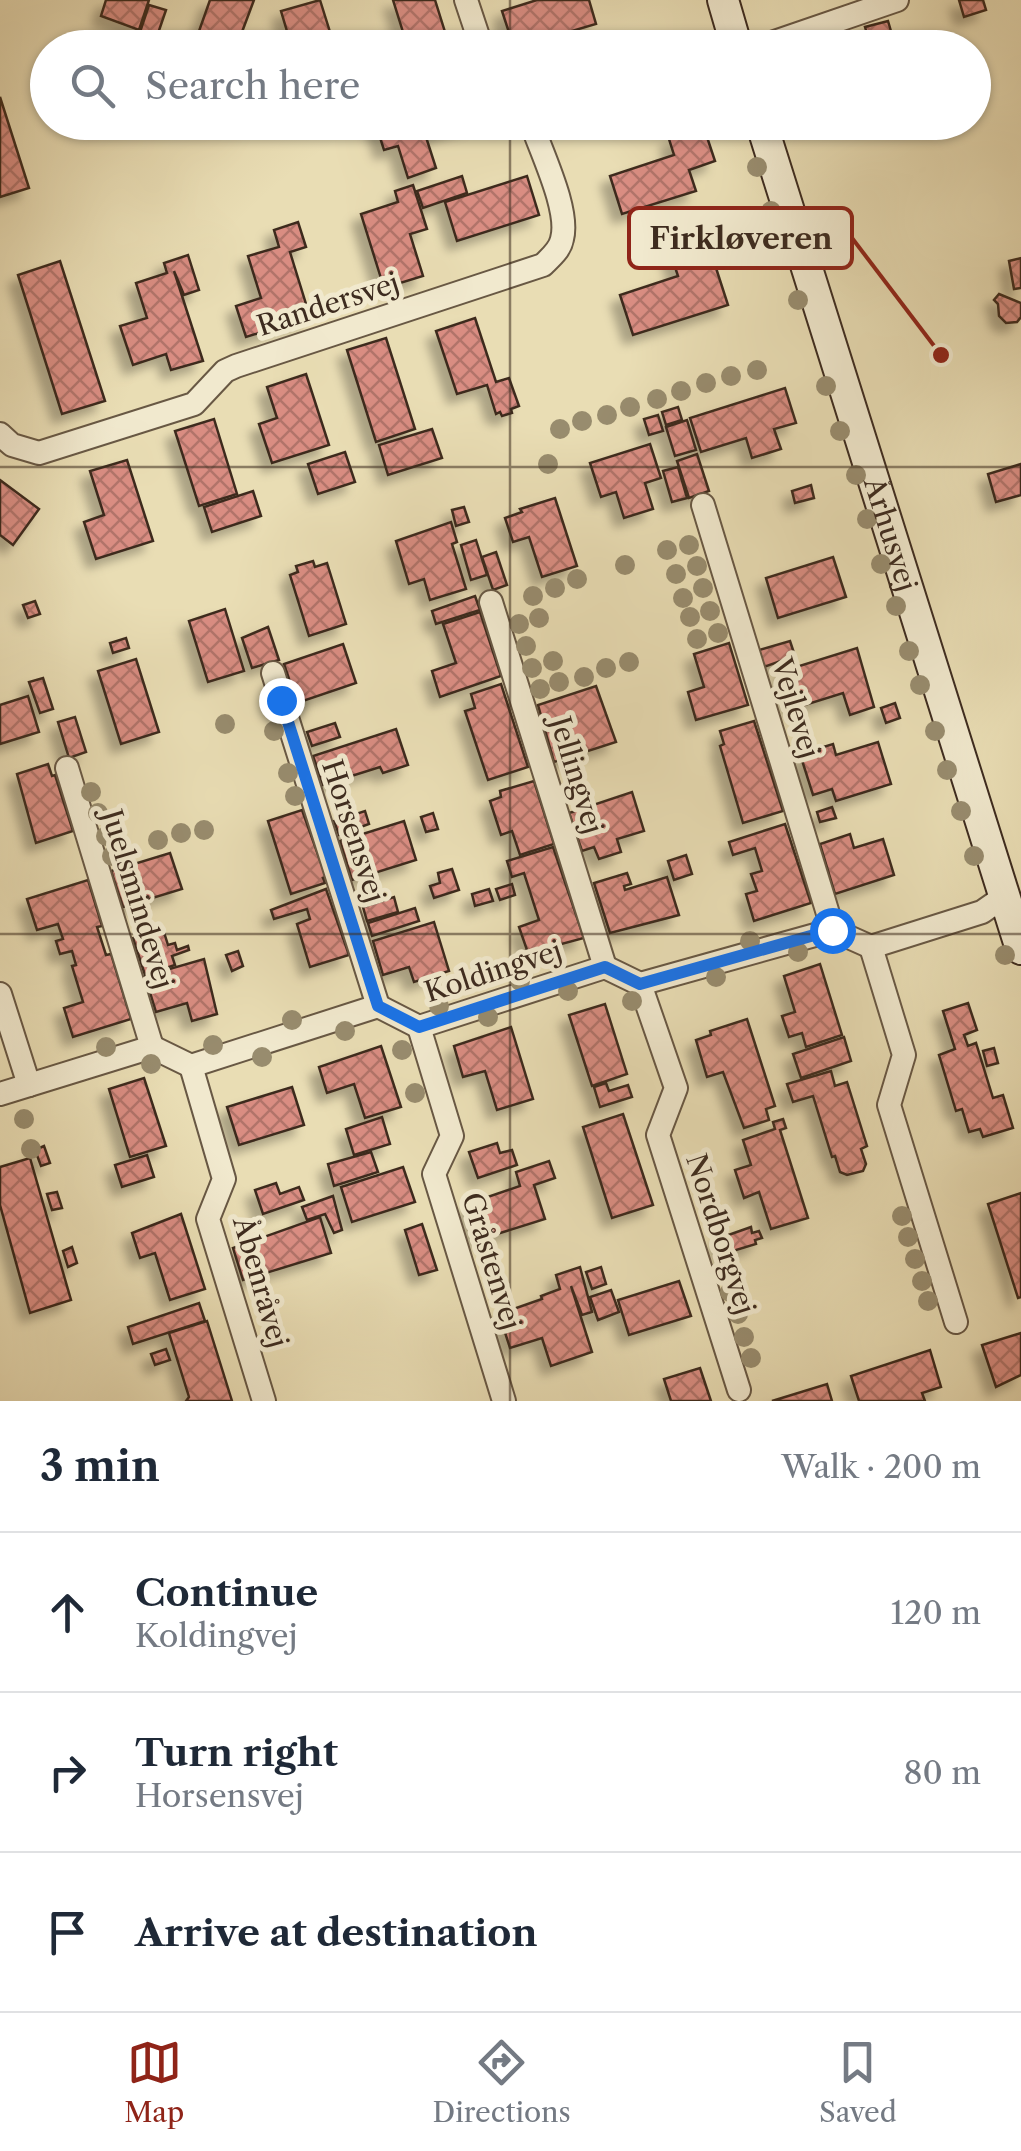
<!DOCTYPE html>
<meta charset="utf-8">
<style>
:root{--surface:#fff;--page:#f2f2f3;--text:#1f2937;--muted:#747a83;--line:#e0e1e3;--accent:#8f2418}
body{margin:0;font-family:"Libre Caslon Text",serif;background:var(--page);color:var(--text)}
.stop{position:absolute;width:30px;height:30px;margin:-22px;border:8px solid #1a73e8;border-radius:50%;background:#fff}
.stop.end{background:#1a73e8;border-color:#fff;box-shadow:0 2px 10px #0008}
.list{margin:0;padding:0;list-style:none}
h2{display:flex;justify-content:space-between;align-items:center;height:130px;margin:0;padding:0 40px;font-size:42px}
h2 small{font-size:32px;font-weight:400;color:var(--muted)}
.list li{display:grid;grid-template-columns:65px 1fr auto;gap:30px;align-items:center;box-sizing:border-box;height:160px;padding:0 40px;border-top:2px solid var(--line)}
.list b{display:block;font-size:38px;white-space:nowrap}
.list p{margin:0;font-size:32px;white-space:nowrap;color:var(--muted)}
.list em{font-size:32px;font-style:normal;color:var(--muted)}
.icon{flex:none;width:55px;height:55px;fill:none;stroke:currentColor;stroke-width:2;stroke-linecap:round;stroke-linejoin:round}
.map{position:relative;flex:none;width:1021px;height:1401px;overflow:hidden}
.search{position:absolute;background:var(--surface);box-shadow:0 2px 8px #0004;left:30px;right:30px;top:30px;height:110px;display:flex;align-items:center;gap:25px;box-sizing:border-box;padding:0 35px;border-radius:55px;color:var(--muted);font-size:38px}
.sheet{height:610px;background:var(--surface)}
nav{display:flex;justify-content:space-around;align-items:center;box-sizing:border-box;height:140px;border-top:2px solid var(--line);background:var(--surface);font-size:28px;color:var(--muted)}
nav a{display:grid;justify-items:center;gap:5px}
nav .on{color:var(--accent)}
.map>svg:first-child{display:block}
.building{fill:url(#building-cross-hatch);stroke:#3d2b1f;stroke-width:2.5;filter:url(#shadow)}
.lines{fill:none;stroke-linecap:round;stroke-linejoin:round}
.street-casing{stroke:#685844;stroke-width:26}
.secondary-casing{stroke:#3d2b1f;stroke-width:34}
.street{stroke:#f1e9ce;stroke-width:22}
.secondary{stroke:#f1e9ce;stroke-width:30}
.tree{fill:#988c6e}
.route{stroke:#1a73e8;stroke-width:12}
.grid{fill:none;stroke:#3d2b1f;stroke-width:2.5;stroke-opacity:0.55}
.labels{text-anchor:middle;stroke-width:10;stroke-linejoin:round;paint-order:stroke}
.street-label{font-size:28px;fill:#3d2b1f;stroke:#f1e9ce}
.leader{fill:none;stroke:#8f2418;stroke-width:4}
.callout-dot{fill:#8f2418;stroke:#f1e9ce;stroke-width:4}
.callout{fill:#f1e9ce;stroke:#8f2418;stroke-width:4}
.callout-label{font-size:30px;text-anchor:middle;font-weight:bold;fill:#3d2b1f}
</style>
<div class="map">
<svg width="1021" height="1401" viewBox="0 0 1021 1401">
<defs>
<pattern id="building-cross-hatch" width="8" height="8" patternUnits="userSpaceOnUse" patternTransform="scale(2.5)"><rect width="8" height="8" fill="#d98d82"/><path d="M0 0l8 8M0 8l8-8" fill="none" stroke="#b1736a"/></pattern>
<filter id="shadow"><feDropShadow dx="-9" dy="9" stdDeviation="5" flood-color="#0004"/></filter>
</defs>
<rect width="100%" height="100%" fill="#e9ddb4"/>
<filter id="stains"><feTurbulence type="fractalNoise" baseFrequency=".002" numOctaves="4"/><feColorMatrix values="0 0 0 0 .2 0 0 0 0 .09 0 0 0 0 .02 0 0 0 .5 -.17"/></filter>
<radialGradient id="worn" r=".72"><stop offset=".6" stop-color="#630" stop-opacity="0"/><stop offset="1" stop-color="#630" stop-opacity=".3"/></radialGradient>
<g class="building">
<polygon points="106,0 149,0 139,30 101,16"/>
<polygon points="210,0 254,0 239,40 255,48 193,48"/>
<polygon points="320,0 335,48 292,48 281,11"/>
<polygon points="393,0 435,0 450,48 408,48"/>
<polygon points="537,0 589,0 596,24 514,48 502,11"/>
<polygon points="959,0 983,0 986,10 964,17"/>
<polygon points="149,5 166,10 153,48 144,48 136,44"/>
<polygon points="888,21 893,38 870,44 865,27"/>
<polygon points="0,97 29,188 0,197"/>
<polygon points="375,122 473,122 426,137 436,168 408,178 398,146 384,150"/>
<polygon points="704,128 715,161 689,170 696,191 622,214 610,176 674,155 669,139"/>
<polygon points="462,176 467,193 423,208 417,191"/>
<polygon points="527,176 539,215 457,241 445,202"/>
<polygon points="413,185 427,229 410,234 423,276 384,288 361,214 398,202 395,191"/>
<polygon points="298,222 306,247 290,252 310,317 246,337 236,306 261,298 248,256 279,247 274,230"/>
<polygon points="706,237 728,305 633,335 620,295 678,276 669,249"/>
<polygon points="188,255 199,290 184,295 174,271 203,361 171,370 166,354 133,365 120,326 147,318 136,283 167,273 164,263"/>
<polygon points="1021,258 1021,288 1014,289 1009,261"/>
<polygon points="60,261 105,401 62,414 18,275"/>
<polygon points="999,294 1021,303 1021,317 1017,322 1006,323 999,316 998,304 994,300"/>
<polygon points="475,318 496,382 509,378 519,406 511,409 512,413 502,416 500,412 496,414 487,385 457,394 436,331"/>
<polygon points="386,338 415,429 376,442 347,350"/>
<polygon points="306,374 329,445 272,463 259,424 277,418 267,387"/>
<polygon points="785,388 796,423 774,429 781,449 752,458 746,438 701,452 690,418"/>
<polygon points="678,407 682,420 666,425 662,412"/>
<polygon points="658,415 663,431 649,435 644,419"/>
<polygon points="214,419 237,494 199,506 175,431"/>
<polygon points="687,420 696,450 675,456 666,427"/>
<polygon points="432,429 442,458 388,475 379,445"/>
<polygon points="650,444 661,478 645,483 653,509 624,518 616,492 601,497 590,463"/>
<polygon points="345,452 355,482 318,494 308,464"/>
<polygon points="697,454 709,491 689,498 677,461"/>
<polygon points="127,460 153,541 96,559 84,522 104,515 90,471"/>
<polygon points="1021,464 1021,495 996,502 988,474"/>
<polygon points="678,467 687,498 672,502 663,471"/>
<polygon points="0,480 39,509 13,545 0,535"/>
<polygon points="811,485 814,498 795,503 792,491"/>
<polygon points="253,491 261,516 212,532 204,507"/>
<polygon points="555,498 577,566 542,577 529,537 513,542 505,518 522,512 520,509"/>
<polygon points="464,507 469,522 456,526 452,510"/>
<polygon points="451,522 457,542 452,544 466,589 430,600 424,579 409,584 396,541"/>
<polygon points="476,540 487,575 471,580 461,545"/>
<polygon points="496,552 507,585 493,590 482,557"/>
<polygon points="833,557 846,597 778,618 766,578"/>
<polygon points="313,561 315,567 327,563 346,624 309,636 290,575 298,572 296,566"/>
<polygon points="475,596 480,610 436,624 432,611"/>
<polygon points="35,601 40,614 28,618 23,605"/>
<polygon points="225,609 244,671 208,682 189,621"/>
<polygon points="480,612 501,676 440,697 432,671 456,663 443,624"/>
<polygon points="268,627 279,660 252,668 242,638"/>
<polygon points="126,638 129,648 113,653 110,643"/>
<polygon points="790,641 795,656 764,667 759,650"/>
<polygon points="729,643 748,705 696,720 688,692 704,687 694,654"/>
<polygon points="343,644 356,683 297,703 284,664"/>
<polygon points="857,648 874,707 850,715 843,693 792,709 780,672"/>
<polygon points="136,659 159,732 121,744 98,671"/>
<polygon points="43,678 53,709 40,713 29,682"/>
<polygon points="501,684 528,767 488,780 465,711 475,708 471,694"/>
<polygon points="596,686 616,742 554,762 538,705"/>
<polygon points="28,696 39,732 0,744 0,705"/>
<polygon points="895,703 900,718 886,723 881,708"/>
<polygon points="75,717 86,752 69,758 58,722"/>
<polygon points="754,721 783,811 743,823 720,746 724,744 720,731"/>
<polygon points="335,723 340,737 312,746 307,732"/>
<polygon points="396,729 408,765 383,773 380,767 323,785 313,756"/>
<polygon points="878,742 891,784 836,801 832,789 813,795 800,754 833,744 836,755"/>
<polygon points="48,764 52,776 55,775 73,831 36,843 17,774"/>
<polygon points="534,781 554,844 520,855 512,831 501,835 490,801 501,797 500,791"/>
<polygon points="632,792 644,831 617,839 621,852 599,859 594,847 582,851 569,813"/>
<polygon points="832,807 836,818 820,822 817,812"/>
<polygon points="302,810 326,877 323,878 325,883 291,894 268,821"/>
<polygon points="365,811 369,824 339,835 334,821"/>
<polygon points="433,813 438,829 426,832 421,817"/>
<polygon points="404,821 416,860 352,880 340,841"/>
<polygon points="785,824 811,903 754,921 746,894 757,891 751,874 762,871 755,848 733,855 729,842"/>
<polygon points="850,834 854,848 883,839 894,875 835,894 820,844"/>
<polygon points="553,847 584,938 528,953 519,927 539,920 524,873 512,877 507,861"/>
<polygon points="170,853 182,889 123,907 111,871"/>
<polygon points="686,855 692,874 674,880 668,861"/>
<polygon points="452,869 459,890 434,898 430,886 440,883 438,873"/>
<polygon points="627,873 631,884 624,886 625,890 667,877 679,915 610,933 594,883"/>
<polygon points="88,880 102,926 97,927 106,955 111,954 131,1019 73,1037 64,1008 83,1002 72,966 76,965 72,951 60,954 56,941 63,939 58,924 37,930 27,899"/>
<polygon points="512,884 515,895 500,900 496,889"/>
<polygon points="326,889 349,955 310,967 297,924 310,919 307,909 274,919 271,910"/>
<polygon points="489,889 493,901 475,906 472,894"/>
<polygon points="394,897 398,912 367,921 363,907"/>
<polygon points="415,908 419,921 372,936 368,923"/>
<polygon points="434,922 449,971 414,982 409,967 383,975 373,941"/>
<polygon points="163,929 168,945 175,943 177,950 188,946 189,950 172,956 175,965 145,975 133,938"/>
<polygon points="238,951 243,966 232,971 226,955"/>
<polygon points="204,959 217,1014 192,1021 187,1003 156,1012 145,976"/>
<polygon points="820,964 842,1035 806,1047 802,1033 789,1037 782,1016 795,1012 784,976"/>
<polygon points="968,1003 977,1030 964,1035 968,1046 976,1043 993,1098 1003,1095 1013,1128 983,1137 980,1129 969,1132 962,1109 956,1111 939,1055 955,1049 943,1011"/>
<polygon points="605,1004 627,1074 592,1086 569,1015"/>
<polygon points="747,1019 775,1106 766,1109 769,1120 744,1128 723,1072 707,1077 696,1040 711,1035 710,1031"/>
<polygon points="511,1027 533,1099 497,1110 485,1071 463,1077 454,1046"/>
<polygon points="844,1037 851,1061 801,1078 793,1054"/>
<polygon points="381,1046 401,1107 365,1118 354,1084 327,1093 319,1067"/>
<polygon points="994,1048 998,1063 987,1066 983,1051"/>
<polygon points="831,1071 835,1086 847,1082 867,1146 861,1149 866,1164 863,1171 847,1175 840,1172 835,1156 832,1157 813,1096 793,1102 787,1084"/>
<polygon points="144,1078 166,1146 130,1157 109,1089"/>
<polygon points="606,1083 609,1091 628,1085 632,1097 600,1107 594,1087"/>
<polygon points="292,1087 304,1125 239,1145 227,1107"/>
<polygon points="623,1114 653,1205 612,1218 583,1127"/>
<polygon points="382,1117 390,1144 354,1155 346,1129"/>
<polygon points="783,1119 786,1128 780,1130 808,1218 771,1229 759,1192 744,1198 735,1170 751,1165 743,1140 775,1129 773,1122"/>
<polygon points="497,1143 500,1153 512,1150 517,1165 478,1178 469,1152"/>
<polygon points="44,1146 50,1163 41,1166 35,1150"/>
<polygon points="371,1152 378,1172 334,1186 328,1164"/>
<polygon points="147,1155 154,1177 122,1187 115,1165"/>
<polygon points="30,1158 71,1300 30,1313 0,1205 0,1167"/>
<polygon points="549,1161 555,1178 534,1185 545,1219 478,1240 467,1204 520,1186 516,1172"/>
<polygon points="403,1167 415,1202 352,1222 341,1187"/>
<polygon points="276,1183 280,1194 299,1187 304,1200 263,1214 255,1190"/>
<polygon points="57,1192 62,1208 52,1210 47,1194"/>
<polygon points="1021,1193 1021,1297 1018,1298 988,1204"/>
<polygon points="333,1196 342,1230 334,1233 325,1214 307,1220 302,1207"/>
<polygon points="181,1214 205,1289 170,1300 155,1253 140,1258 132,1233"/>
<polygon points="320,1217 331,1253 243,1280 233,1248"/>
<polygon points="422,1224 437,1270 419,1275 405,1230"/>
<polygon points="751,1227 752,1233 759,1231 762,1238 755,1240 756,1244 723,1254 717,1239"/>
<polygon points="72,1247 77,1263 68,1267 63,1251"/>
<polygon points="580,1267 592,1312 582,1315 571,1286 592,1352 551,1366 542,1338 510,1348 499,1314 542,1299 541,1296 560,1289 556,1275"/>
<polygon points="601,1267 606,1284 592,1289 586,1272"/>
<polygon points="679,1281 691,1316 629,1335 618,1300"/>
<polygon points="611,1290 619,1312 598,1320 590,1297"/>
<polygon points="199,1303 205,1321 133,1344 128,1327"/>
<polygon points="207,1321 232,1401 186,1401 189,1397 169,1333"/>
<polygon points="1021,1333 1021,1375 996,1387 982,1345"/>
<polygon points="166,1349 170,1360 155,1365 151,1354"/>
<polygon points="930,1350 941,1387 922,1393 925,1401 859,1401 851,1376"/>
<polygon points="700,1368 711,1401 671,1401 664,1379"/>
<polygon points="827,1384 832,1401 772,1401"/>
</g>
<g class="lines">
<defs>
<g id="street">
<polyline points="466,0 482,48"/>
<polyline points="757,48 897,0"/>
<path d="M0,434L12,445L39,453L194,404L225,371L236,366L543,265C551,257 560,250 562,239C570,210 541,152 531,122"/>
<polyline points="703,505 833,930"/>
<polyline points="491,602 605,967"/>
<polyline points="273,673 378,1006"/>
<polyline points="67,768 152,1047"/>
<polyline points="871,947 904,1055 889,1105 956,1322"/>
<polyline points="640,984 676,1088 658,1135 739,1390"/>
<polyline points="0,994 29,1085"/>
<polyline points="419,1027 452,1136 434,1174 504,1401"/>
<polyline points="191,1066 224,1179 208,1219 264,1401"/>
<polyline points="0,1094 152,1047 191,1066 378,1006 419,1027 605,967 640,984 833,930 871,947 982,912 1005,896"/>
</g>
<g id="secondary">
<polyline points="723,0 737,48"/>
<path id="s1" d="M761,122L1021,949"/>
</g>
</defs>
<use href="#street" class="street-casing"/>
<use href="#secondary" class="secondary-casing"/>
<use href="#street" class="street"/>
<use href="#secondary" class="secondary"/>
</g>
<g class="tree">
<circle cx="757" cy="167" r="10"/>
<circle cx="771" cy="211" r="10"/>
<circle cx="798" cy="300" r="10"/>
<circle cx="757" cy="370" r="10"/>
<circle cx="731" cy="376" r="10"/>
<circle cx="706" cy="383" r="10"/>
<circle cx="826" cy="386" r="10"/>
<circle cx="681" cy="391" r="10"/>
<circle cx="657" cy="399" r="10"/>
<circle cx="630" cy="407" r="10"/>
<circle cx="607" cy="415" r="10"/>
<circle cx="582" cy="421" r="10"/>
<circle cx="560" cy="429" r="10"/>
<circle cx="840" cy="431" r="10"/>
<circle cx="548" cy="464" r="10"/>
<circle cx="856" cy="475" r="10"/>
<circle cx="867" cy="519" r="10"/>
<circle cx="689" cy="545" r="10"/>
<circle cx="667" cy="550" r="10"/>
<circle cx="881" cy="564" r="10"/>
<circle cx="625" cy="565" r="10"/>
<circle cx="697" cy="566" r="10"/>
<circle cx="676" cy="574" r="10"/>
<circle cx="577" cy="579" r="10"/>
<circle cx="555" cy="588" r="10"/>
<circle cx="703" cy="588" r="10"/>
<circle cx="533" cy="596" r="10"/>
<circle cx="683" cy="598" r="10"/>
<circle cx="896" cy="606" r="10"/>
<circle cx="710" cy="611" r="10"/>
<circle cx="690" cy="617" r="10"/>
<circle cx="539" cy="618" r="10"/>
<circle cx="519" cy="624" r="10"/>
<circle cx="718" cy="633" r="10"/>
<circle cx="697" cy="639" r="10"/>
<circle cx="526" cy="646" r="10"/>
<circle cx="909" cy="651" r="10"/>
<circle cx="553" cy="661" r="10"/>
<circle cx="629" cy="662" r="10"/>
<circle cx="532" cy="668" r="10"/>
<circle cx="606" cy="668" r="10"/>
<circle cx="584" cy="677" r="10"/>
<circle cx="559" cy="682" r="10"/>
<circle cx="920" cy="685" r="10"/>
<circle cx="540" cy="689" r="10"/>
<circle cx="225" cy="724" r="10"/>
<circle cx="274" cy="731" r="10"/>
<circle cx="935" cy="731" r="10"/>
<circle cx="947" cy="770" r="10"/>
<circle cx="288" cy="773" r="10"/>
<circle cx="91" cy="792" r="10"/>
<circle cx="295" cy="796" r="10"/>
<circle cx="961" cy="811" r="10"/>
<circle cx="98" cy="813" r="10"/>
<circle cx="204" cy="830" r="10"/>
<circle cx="181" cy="833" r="10"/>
<circle cx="106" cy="836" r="10"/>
<circle cx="158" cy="840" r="10"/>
<circle cx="112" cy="856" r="10"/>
<circle cx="974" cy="856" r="10"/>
<circle cx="750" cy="941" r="10"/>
<circle cx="798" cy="952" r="10"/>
<circle cx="1005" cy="955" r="10"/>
<circle cx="716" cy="977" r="10"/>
<circle cx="520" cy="981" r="10"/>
<circle cx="568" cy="991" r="10"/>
<circle cx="632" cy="1001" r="10"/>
<circle cx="439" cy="1006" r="10"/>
<circle cx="488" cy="1017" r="10"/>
<circle cx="292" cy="1020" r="10"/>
<circle cx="345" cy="1031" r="10"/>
<circle cx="213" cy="1045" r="10"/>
<circle cx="106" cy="1047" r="10"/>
<circle cx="402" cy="1050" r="10"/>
<circle cx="262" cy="1057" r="10"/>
<circle cx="151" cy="1064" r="10"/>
<circle cx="415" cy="1093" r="10"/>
<circle cx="24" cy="1119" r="10"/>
<circle cx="31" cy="1149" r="10"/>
<circle cx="902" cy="1216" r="10"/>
<circle cx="908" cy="1237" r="10"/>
<circle cx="915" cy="1259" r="10"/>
<circle cx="723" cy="1272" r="10"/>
<circle cx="922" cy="1281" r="10"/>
<circle cx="730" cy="1292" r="10"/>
<circle cx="928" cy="1301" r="10"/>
<circle cx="738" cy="1314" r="10"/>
<circle cx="744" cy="1337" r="10"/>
<circle cx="751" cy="1358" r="10"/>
</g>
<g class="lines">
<polyline class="route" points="281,700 378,1006 419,1027 605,967 640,984 832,930"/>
</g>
<path class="grid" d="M510,0V48M510,122V1401M0,467H1021M0,934H1021"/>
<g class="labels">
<g class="street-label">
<text transform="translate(328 304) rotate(-18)" y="10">Randersvej</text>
<text dy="10" stroke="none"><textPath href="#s1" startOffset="432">Århusvej</textPath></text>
<text transform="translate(796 708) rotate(73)" y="10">Vejlevej</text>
<text transform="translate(577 775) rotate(73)" y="10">Jellingvej</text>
<text transform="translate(354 831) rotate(72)" y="10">Horsensvej</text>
<text transform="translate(138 899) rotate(73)" y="10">Juelsmindevej</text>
<text transform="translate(493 971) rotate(-18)" y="10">Koldingvej</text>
<text transform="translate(721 1234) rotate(72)" y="10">Nordborgvej</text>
<text transform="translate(492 1261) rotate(73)" y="10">Gråstenvej</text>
<text transform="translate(261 1282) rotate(74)" y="10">Åbenråvej</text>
</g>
</g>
<path class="leader" d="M941 355L852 238"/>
<circle class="callout-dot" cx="941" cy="355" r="10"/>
<rect class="callout" x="629" y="208" width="223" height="60" rx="10"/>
<g class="callout-label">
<text x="741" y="249">Firkløveren</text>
</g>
<rect width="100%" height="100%" filter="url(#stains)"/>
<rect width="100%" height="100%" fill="url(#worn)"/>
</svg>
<div class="stop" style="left:832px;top:930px"></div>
<div class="stop end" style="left:281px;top:700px"></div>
<div class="search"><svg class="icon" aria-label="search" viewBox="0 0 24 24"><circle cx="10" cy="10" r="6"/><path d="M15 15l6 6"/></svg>Search here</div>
</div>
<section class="sheet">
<h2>3 min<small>Walk · 200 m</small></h2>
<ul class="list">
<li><svg class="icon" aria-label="ahead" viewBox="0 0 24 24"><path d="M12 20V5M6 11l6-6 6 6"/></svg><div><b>Continue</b><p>Koldingvej</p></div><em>120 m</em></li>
<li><svg class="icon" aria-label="right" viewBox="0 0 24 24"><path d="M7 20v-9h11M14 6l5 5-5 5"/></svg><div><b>Turn right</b><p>Horsensvej</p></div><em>80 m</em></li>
<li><svg class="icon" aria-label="arrive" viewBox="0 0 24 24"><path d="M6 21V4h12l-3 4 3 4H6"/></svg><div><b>Arrive at destination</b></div></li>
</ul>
</section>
<nav>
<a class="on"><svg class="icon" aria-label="map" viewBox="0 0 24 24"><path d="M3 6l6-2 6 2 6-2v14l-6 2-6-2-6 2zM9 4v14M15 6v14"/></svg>Map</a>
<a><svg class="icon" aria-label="directions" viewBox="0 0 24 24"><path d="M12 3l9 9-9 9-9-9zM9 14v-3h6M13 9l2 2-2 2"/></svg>Directions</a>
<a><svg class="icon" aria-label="saved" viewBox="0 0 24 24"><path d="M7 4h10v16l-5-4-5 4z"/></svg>Saved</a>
</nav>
